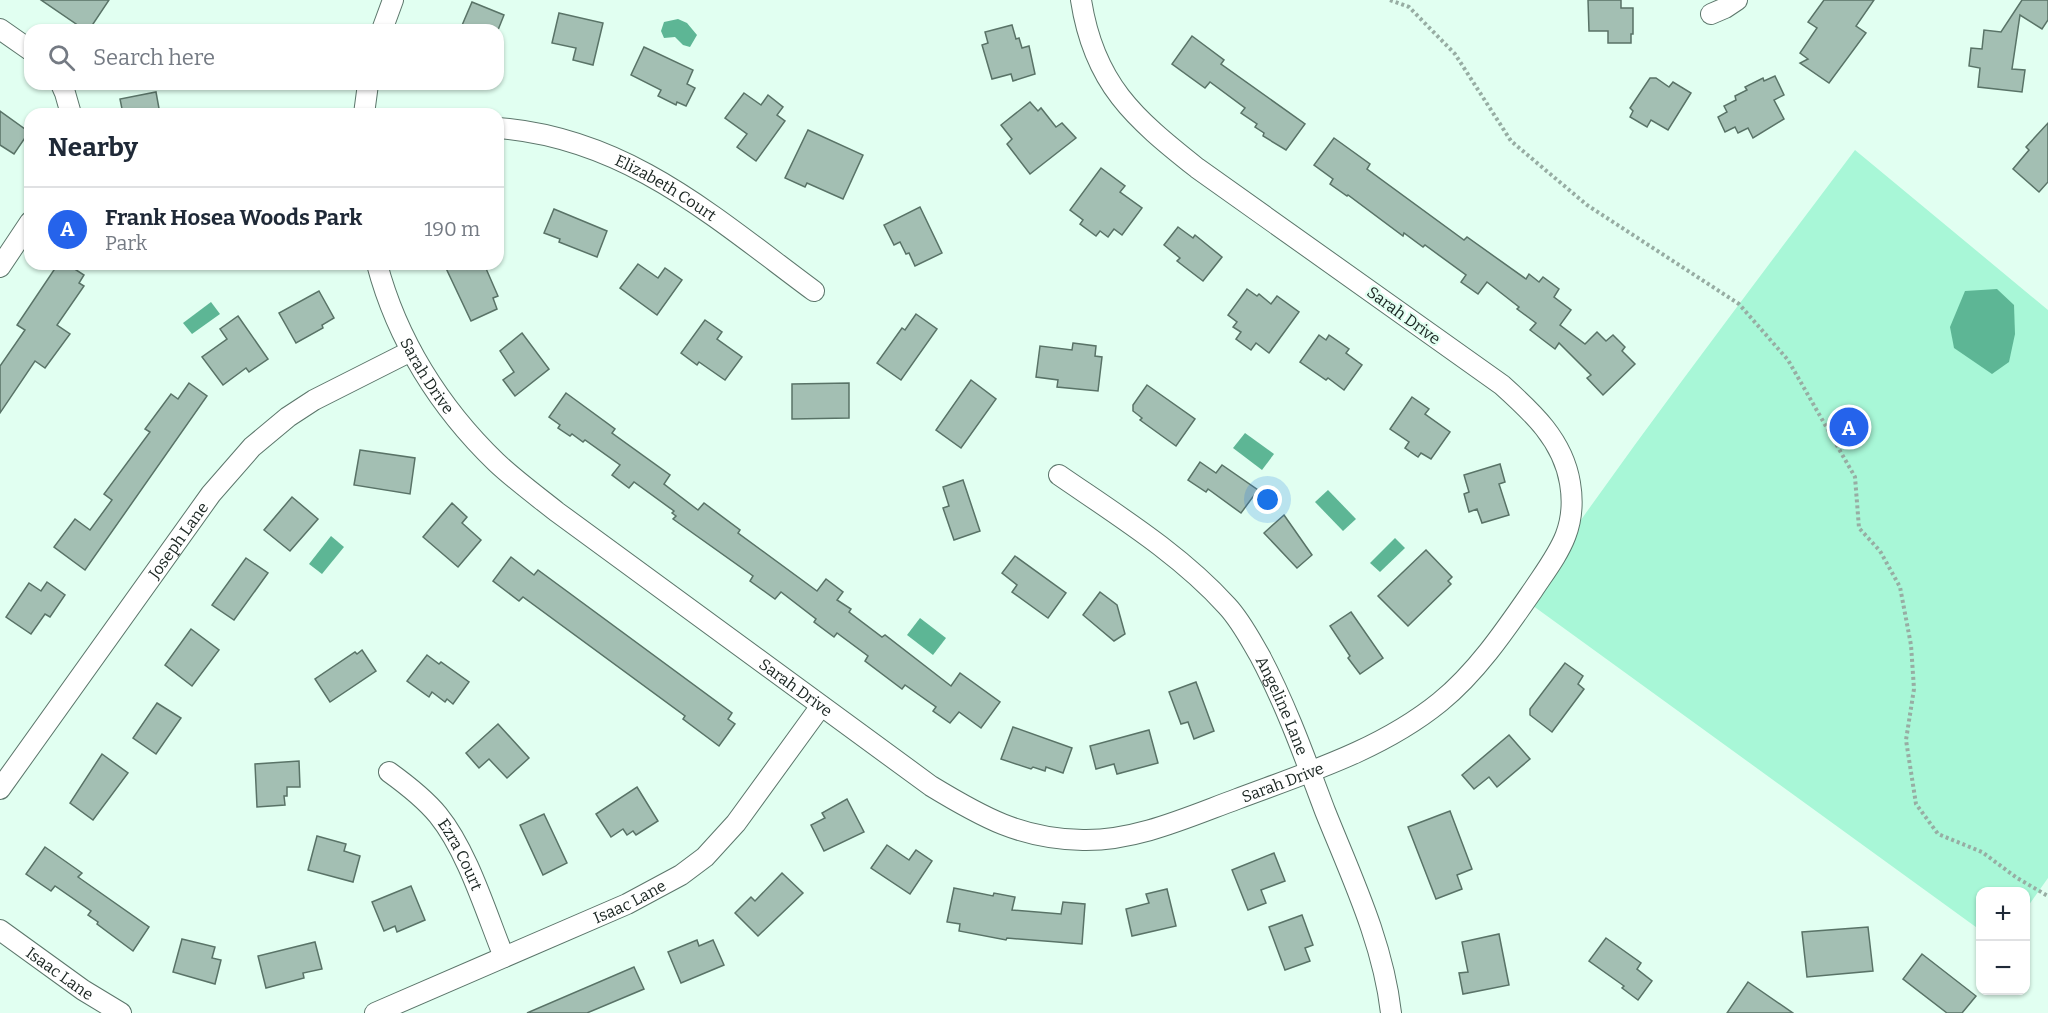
<!DOCTYPE html>
<meta charset="utf-8">
<style>
:root{--surface:#fff;--page:#f6f6f7;--text:#1f2937;--muted:#747a83;--line:#e0e1e3;--accent:#2563eb}
body{margin:0;font-family:Bitter,serif;background:var(--page);color:var(--text)}
.controls{position:absolute;right:18px;bottom:18px;display:grid;overflow:hidden;border-radius:12px;box-shadow:0 2px 4px #0004}
.controls button{width:54px;height:54px;display:grid;place-items:center;padding:0;border:0;border-bottom:2px solid var(--line);background:var(--surface);color:var(--text);font:30px sans-serif}
.you{position:absolute;left:1268px;top:500px;width:21px;height:21px;margin:-15px;border:4px solid #fff;border-radius:50%;background:#1a73e8;box-shadow:0 0 0 9px #1a73e833}
.badge{display:grid;place-items:center;width:39px;height:39px;border-radius:50%;background:var(--accent);color:#fff;font-size:20px;font-weight:700}
.pin{position:absolute;translate:-50% -50%;border:3px solid #fff;box-shadow:0 2px 6px #0006}
.list{margin:0;padding:0;list-style:none}
h2{display:flex;justify-content:space-between;align-items:center;height:78px;margin:0;padding:0 24px;font-size:26px}
h2 small{font-size:20px;font-weight:400;color:var(--muted)}
.list li{display:grid;grid-template-columns:39px 1fr auto;gap:18px;align-items:center;box-sizing:border-box;height:84px;padding:0 24px;border-top:2px solid var(--line)}
.list b{display:block;font-size:22px;white-space:nowrap}
.list p{margin:0;font-size:20px;white-space:nowrap;color:var(--muted)}
.list em{font-size:20px;font-style:normal;color:var(--muted)}
.icon{flex:none;width:33px;height:33px;fill:none;stroke:currentColor;stroke-width:2;stroke-linecap:round;stroke-linejoin:round}
.map{position:relative;flex:none;width:2048px;height:1013px;overflow:hidden}
.search{position:absolute;background:var(--surface);box-shadow:0 2px 4px #0004;left:24px;top:24px;width:480px;height:66px;display:flex;align-items:center;gap:15px;box-sizing:border-box;padding:0 21px;border-radius:18px;color:var(--muted);font-size:22px}
.panel{position:absolute;background:var(--surface);box-shadow:0 2px 4px #0004;left:24px;top:108px;width:480px;height:162px;border-radius:18px}
.map>svg:first-child{display:block}
.green{fill:#a8f7d7}
.water{fill:#5db695}
.building{fill:#a3bfb3;stroke:#597367;stroke-width:1.5}
.lines{fill:none;stroke-linecap:round;stroke-linejoin:round}
.street-casing{stroke:#5c766b;stroke-width:22}
.path{stroke:#97ada3;stroke-width:4;stroke-dasharray:3 3;stroke-linecap:butt}
.street{stroke:#fff;stroke-width:20}
.labels{text-anchor:middle;stroke-width:4.5;stroke-linejoin:round;paint-order:stroke}
.street-label{font-size:16px;fill:#192420;stroke:#e1fff1}
</style>
<div class="map">
<svg width="2048" height="1013" viewBox="0 0 2048 1013">
<rect width="100%" height="100%" fill="#e1fff1"/>
<path class="green" d="M1855,150L2048,310V878L2026,909V892H1980V930L1525,600C1630,447 1743,299 1855,150Z"/>
<g class="water">
<polygon points="678,19 687,23 697,35 690,47 683,45 675,37 664,38 661,31 664,22"/>
<polygon points="1997,289 2014,305 2015,334 2009,362 1992,374 1954,348 1950,327 1965,291"/>
<polygon points="211,302 220,314 192,334 183,323"/>
<polygon points="1245,433 1274,454 1262,470 1233,448"/>
<polygon points="1328,490 1356,519 1343,531 1315,502"/>
<polygon points="331,536 344,547 322,574 309,564"/>
<polygon points="1395,538 1405,548 1380,572 1370,563"/>
<polygon points="920,618 946,638 933,655 907,635"/>
</g>
<g class="building">
<polygon points="41,0 109,0 89,30 85,30"/>
<polygon points="1588,0 1621,0 1621,8 1633,8 1633,34 1631,34 1631,43 1608,43 1608,31 1589,31"/>
<polygon points="1824,0 1874,0 1856,26 1866,33 1829,83 1800,63 1808,59 1800,53 1817,28 1808,22"/>
<polygon points="2022,0 2048,0 2048,20 2042,29 2020,15 2012,69 2025,70 2022,92 1978,87 1980,68 1969,66 1971,48 1982,49 1984,30 2001,32"/>
<polygon points="472,2 504,15 498,30 460,30"/>
<polygon points="559,13 603,23 593,65 573,60 576,48 552,43"/>
<polygon points="1012,25 1016,39 1019,38 1022,48 1029,46 1035,74 1013,81 1011,74 992,79 982,45 988,43 985,32"/>
<polygon points="1192,36 1224,60 1221,64 1305,124 1286,150 1263,136 1264,133 1255,127 1257,124 1241,113 1245,108 1210,82 1205,88 1172,64"/>
<polygon points="644,47 693,70 687,84 695,88 686,106 677,102 676,105 658,96 661,90 631,75"/>
<polygon points="1775,76 1784,95 1774,100 1784,119 1753,138 1748,128 1738,133 1735,127 1725,132 1718,117 1727,112 1724,106 1736,100 1735,96 1747,90 1745,87 1763,78 1764,81"/>
<polygon points="1650,78 1656,78 1669,87 1673,82 1691,93 1668,130 1651,120 1647,127 1630,117 1633,111 1630,108"/>
<polygon points="156,92 160,114 123,114 120,99"/>
<polygon points="744,93 761,105 768,95 783,107 777,115 785,121 756,161 737,147 747,134 725,118"/>
<polygon points="1030,102 1038,111 1041,108 1056,127 1062,123 1076,138 1030,174 1007,144 1012,139 1001,125"/>
<polygon points="0,111 29,132 14,154 0,145"/>
<polygon points="2048,123 2048,182 2039,192 2013,169 2029,150 2026,147"/>
<polygon points="808,130 863,155 843,199 807,183 805,187 785,178"/>
<polygon points="1334,138 1370,164 1367,169 1464,240 1467,237 1526,279 1529,274 1539,282 1543,277 1559,289 1554,297 1571,310 1560,325 1585,344 1597,332 1606,341 1613,335 1625,347 1622,351 1635,364 1603,395 1587,378 1591,375 1559,343 1555,349 1530,330 1536,323 1517,309 1519,307 1487,282 1478,294 1461,282 1466,275 1425,245 1423,247 1404,233 1403,236 1348,195 1347,196 1330,184 1333,179 1314,165"/>
<polygon points="1101,168 1125,186 1120,192 1142,208 1122,235 1114,229 1108,237 1100,231 1096,236 1080,224 1083,220 1070,210"/>
<polygon points="920,207 942,253 915,266 909,253 906,254 900,242 894,245 884,225"/>
<polygon points="554,209 607,231 597,257 559,242 560,239 544,233"/>
<polygon points="1178,227 1193,238 1195,235 1222,257 1203,281 1177,261 1180,258 1164,245"/>
<polygon points="58,264 67,264 84,275 79,283 84,286 57,325 70,334 45,368 35,361 0,413 0,366 25,330 17,325"/>
<polygon points="444,264 484,264 498,296 493,298 497,309 471,321"/>
<polygon points="638,264 658,278 665,268 682,280 657,315 620,288"/>
<polygon points="1247,289 1257,296 1259,294 1271,304 1277,296 1299,312 1269,353 1256,343 1251,350 1236,339 1241,332 1233,327 1237,322 1228,315"/>
<polygon points="319,291 334,318 322,325 323,328 296,343 279,313"/>
<polygon points="916,314 937,329 901,380 877,363 902,328 905,330"/>
<polygon points="238,316 268,359 249,372 246,368 223,385 202,357 227,339 220,329"/>
<polygon points="705,320 722,332 717,339 742,357 725,380 699,362 697,365 681,353"/>
<polygon points="522,333 549,369 515,396 503,380 514,372 500,351"/>
<polygon points="1319,335 1326,340 1329,335 1349,349 1346,353 1362,365 1344,390 1328,378 1326,380 1300,362"/>
<polygon points="1073,343 1096,346 1095,356 1102,357 1098,391 1057,387 1058,380 1036,377 1040,346 1072,350"/>
<polygon points="971,380 996,399 961,448 936,430"/>
<polygon points="189,383 207,396 85,570 54,547 75,519 90,530 112,500 104,494 150,432 145,429 171,394 178,399"/>
<polygon points="849,383 849,418 792,419 792,384"/>
<polygon points="1147,385 1195,419 1176,446 1140,420 1142,418 1133,411 1133,405"/>
<polygon points="566,393 615,429 612,433 670,475 664,484 698,510 704,503 740,530 738,533 817,591 826,579 843,592 837,600 851,609 849,612 882,637 885,635 951,686 960,673 1000,702 981,728 959,712 950,723 933,711 936,707 905,685 902,689 865,661 868,656 837,633 834,637 814,622 816,619 781,592 775,599 750,581 753,576 673,519 676,516 672,513 674,511 634,482 629,488 612,475 620,465 585,440 583,442 572,434 570,436 558,428 560,425 549,417"/>
<polygon points="1412,397 1429,409 1425,414 1450,432 1431,459 1421,453 1418,457 1405,448 1409,442 1390,429"/>
<polygon points="360,450 415,458 410,494 354,485"/>
<polygon points="1200,462 1216,473 1222,465 1258,490 1241,513 1208,489 1206,492 1188,480"/>
<polygon points="1500,464 1505,482 1499,484 1509,515 1482,523 1477,509 1469,512 1464,494 1469,492 1464,475"/>
<polygon points="963,480 980,531 954,540 943,508 949,506 943,487"/>
<polygon points="292,497 318,519 290,551 264,530"/>
<polygon points="452,503 467,517 462,523 481,540 458,567 423,537"/>
<polygon points="1284,515 1312,555 1297,568 1264,533"/>
<polygon points="1426,550 1452,577 1448,581 1451,584 1408,626 1378,596"/>
<polygon points="1015,556 1066,593 1048,618 1012,592 1017,585 1002,573"/>
<polygon points="511,557 534,575 538,570 732,713 728,719 735,724 719,746 683,719 685,716 523,597 519,601 493,581"/>
<polygon points="246,558 268,573 234,620 212,605"/>
<polygon points="47,582 65,595 50,617 45,614 31,634 6,617 29,583 41,591"/>
<polygon points="1100,592 1117,605 1125,634 1114,641 1083,615"/>
<polygon points="1351,612 1383,658 1360,674 1348,658 1350,656 1330,626"/>
<polygon points="191,629 219,650 192,686 165,665"/>
<polygon points="362,650 376,671 330,702 315,679 355,652 357,654"/>
<polygon points="427,655 439,664 441,662 469,682 453,704 447,699 445,702 432,692 429,697 407,681"/>
<polygon points="1565,663 1583,676 1578,684 1584,689 1552,732 1530,715 1530,709"/>
<polygon points="1196,682 1214,731 1194,739 1188,722 1181,724 1169,692"/>
<polygon points="157,703 181,718 156,754 133,738"/>
<polygon points="498,724 529,758 507,778 489,759 479,768 466,753"/>
<polygon points="1013,727 1072,748 1063,773 1046,767 1045,771 1033,767 1031,769 1001,759"/>
<polygon points="1149,730 1158,763 1117,774 1114,764 1096,769 1090,746"/>
<polygon points="1509,735 1530,759 1497,787 1489,777 1474,789 1462,775"/>
<polygon points="102,754 128,773 93,820 70,803"/>
<polygon points="299,761 300,787 287,787 287,796 284,796 285,805 257,807 255,764"/>
<polygon points="637,787 658,821 636,835 633,831 627,835 623,829 611,837 596,814"/>
<polygon points="847,799 864,832 824,851 811,825 825,818 822,813"/>
<polygon points="1450,811 1472,869 1457,875 1462,889 1436,899 1408,827"/>
<polygon points="544,814 567,863 543,875 520,825"/>
<polygon points="317,836 346,844 344,851 360,856 353,882 308,870"/>
<polygon points="887,845 909,860 916,850 932,861 910,894 871,868"/>
<polygon points="45,847 82,873 78,877 149,927 133,951 97,924 98,922 88,915 91,911 55,886 51,891 26,874"/>
<polygon points="1274,853 1285,881 1261,890 1266,903 1248,910 1232,870"/>
<polygon points="782,873 803,893 758,936 735,913 751,897 755,901"/>
<polygon points="411,886 425,920 397,932 395,926 384,931 372,902"/>
<polygon points="954,888 993,896 994,893 1015,897 1012,910 1061,914 1063,902 1085,904 1082,944 1007,938 1006,940 959,931 960,924 947,922"/>
<polygon points="1167,889 1176,926 1132,936 1126,909 1149,903 1146,894"/>
<polygon points="1302,915 1313,945 1305,948 1310,961 1285,970 1269,927"/>
<polygon points="1868,927 1873,971 1807,977 1802,932"/>
<polygon points="1499,934 1509,985 1463,994 1459,973 1468,972 1462,942"/>
<polygon points="1606,938 1641,963 1637,969 1652,981 1638,1000 1622,988 1624,986 1589,961"/>
<polygon points="182,939 215,947 212,958 221,960 215,984 173,972"/>
<polygon points="697,940 699,946 713,940 724,965 681,983 668,952"/>
<polygon points="315,942 322,969 303,973 304,978 266,988 258,956"/>
<polygon points="1922,954 1976,996 1962,1013 1947,1013 1903,979"/>
<polygon points="634,967 644,989 587,1013 527,1013"/>
<polygon points="1748,982 1793,1013 1727,1013"/>
</g>
<g class="lines">
<defs>
<g id="street">
<polyline points="1711,14 1725,8 1737,0"/>
<polyline points="0,29 30,50"/>
<polyline points="382,30 393,0"/>
<polyline points="61,84 65,93 71,114"/>
<polyline points="364,114 368,84"/>
<path id="s1" d="M498,128C627,138 714,217 814,291"/>
<path id="s2" d="M377,264C397,340 440,408 496,462C515,480 537,496 557,512L931,786C982,817 1021,839 1083,840C1136,841 1188,817 1237,799C1306,773 1381,750 1440,702C1477,672 1506,629 1533,590C1557,554 1578,530 1570,483C1563,440 1532,412 1502,385L1197,168C1134,118 1094,84 1081,0"/>
<polyline points="0,267 30,222"/>
<path id="s3" d="M1059,475C1117,515 1180,554 1227,606C1241,621 1250,639 1260,656C1286,705 1305,758 1325,811C1351,876 1383,942 1391,1013"/>
<path id="s4" d="M389,772C407,785 424,798 438,815C468,852 486,913 504,957"/>
<path id="s5" d="M0,789L211,494L252,447L288,417L314,400L411,351"/>
<path id="s6" d="M0,930L83,990L121,1013"/>
<path id="s7" d="M375,1013L627,904L681,875L705,857L736,823L821,706"/>
</g>
</defs>
<use href="#street" class="street-casing"/>
<polyline class="path" points="1390,0 1409,7 1455,54 1511,141 1587,205 1739,304 1788,360 1855,477 1859,528 1880,551 1900,587 1911,645 1914,689 1906,740 1916,804 1938,834 1982,852 2017,878 2048,896"/>
<use href="#street" class="street"/>
</g>
<g class="labels">
<g class="street-label">
<text dy="6" stroke="none"><textPath href="#s1" startOffset="180">Elizabeth Court</textPath></text>
<text transform="translate(1404 315) rotate(36)" y="6">Sarah Drive</text>
<text dy="6" stroke="none"><textPath href="#s2" startOffset="123">Sarah Drive</textPath></text>
<text dy="6" stroke="none"><textPath href="#s5" startOffset="306">Joseph Lane</textPath></text>
<text dy="6" stroke="none"><textPath href="#s2" startOffset="609">Sarah Drive</textPath></text>
<text dy="6" stroke="none"><textPath href="#s3" startOffset="328">Angeline Lane</textPath></text>
<text dy="6" stroke="none"><textPath href="#s2" startOffset="1149">Sarah Drive</textPath></text>
<text dy="6" stroke="none"><textPath href="#s4" startOffset="111">Ezra Court</textPath></text>
<text dy="6" stroke="none"><textPath href="#s7" startOffset="278">Isaac Lane</textPath></text>
<text dy="6" stroke="none"><textPath href="#s6" startOffset="74">Isaac Lane</textPath></text>
</g>
</g>
</svg>
<div class="controls">
<button>+</button>
<button>−</button>
</div>
<div class="you"></div>
<div class="pin badge" style="left:1849px;top:427px">A</div>
<div class="search"><svg class="icon" aria-label="search" viewBox="0 0 24 24"><circle cx="10" cy="10" r="6"/><path d="M15 15l6 6"/></svg>Search here</div>
<section class="panel">
<h2>Nearby<small></small></h2>
<ul class="list">
<li><span class="badge">A</span><div><b>Frank Hosea Woods Park</b><p>Park</p></div><em>190 m</em></li>
</ul>
</section>
</div>
